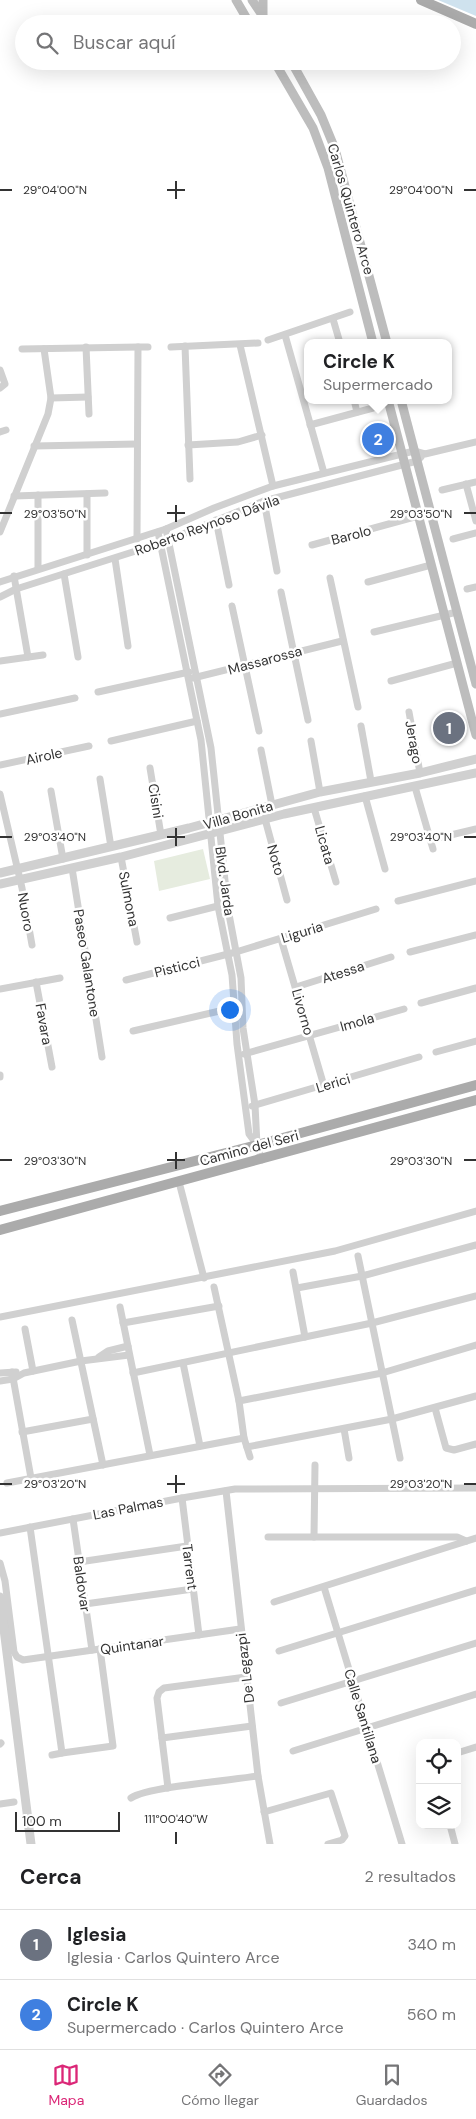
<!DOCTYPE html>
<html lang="es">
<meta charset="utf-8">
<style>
:root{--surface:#fff;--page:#f6f6f6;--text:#202124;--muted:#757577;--line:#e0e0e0;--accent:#db2777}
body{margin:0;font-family:"DM Sans",sans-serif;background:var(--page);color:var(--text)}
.controls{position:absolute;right:15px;bottom:15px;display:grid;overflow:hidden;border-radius:10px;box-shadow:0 5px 20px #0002}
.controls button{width:45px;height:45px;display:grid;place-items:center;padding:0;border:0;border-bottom:1px solid var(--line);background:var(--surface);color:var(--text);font:25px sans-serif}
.scale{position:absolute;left:15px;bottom:12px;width:105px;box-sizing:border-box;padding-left:5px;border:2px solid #333;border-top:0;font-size:14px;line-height:18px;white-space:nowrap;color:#333;-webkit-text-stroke:4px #fff;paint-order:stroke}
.you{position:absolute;left:229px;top:1009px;width:18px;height:18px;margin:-12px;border:4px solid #fff;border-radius:50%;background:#1a73e8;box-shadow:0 0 0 8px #1a73e833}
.badge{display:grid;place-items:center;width:32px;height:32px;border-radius:50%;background:var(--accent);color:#fff;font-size:16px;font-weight:700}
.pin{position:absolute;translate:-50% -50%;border:2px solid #fff;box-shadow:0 1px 5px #0006}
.popup{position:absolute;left:304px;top:339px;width:148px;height:65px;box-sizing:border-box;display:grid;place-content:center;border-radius:10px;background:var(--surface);filter:drop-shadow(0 1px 4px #0005);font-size:16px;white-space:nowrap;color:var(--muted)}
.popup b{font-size:19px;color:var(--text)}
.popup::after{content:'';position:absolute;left:50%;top:100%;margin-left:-10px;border:10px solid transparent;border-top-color:var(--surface)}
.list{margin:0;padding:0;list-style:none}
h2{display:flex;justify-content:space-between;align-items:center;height:65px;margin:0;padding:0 20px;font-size:21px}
h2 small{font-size:16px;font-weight:400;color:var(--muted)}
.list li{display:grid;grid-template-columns:32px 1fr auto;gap:15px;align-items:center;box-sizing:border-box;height:70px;padding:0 20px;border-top:1px solid var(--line)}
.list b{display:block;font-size:19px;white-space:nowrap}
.list p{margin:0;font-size:16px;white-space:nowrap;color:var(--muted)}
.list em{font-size:16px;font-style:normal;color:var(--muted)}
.icon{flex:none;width:28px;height:28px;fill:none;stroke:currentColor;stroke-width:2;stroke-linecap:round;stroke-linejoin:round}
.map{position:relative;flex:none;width:476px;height:1844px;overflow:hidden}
.search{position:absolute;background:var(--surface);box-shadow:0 5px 20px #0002;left:15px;right:15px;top:15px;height:55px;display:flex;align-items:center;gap:12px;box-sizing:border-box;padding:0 18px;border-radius:28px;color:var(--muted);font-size:19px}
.sheet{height:205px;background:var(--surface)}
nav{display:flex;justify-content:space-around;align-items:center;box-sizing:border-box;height:70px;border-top:1px solid var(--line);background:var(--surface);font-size:14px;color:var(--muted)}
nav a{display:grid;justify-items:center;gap:2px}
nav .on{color:var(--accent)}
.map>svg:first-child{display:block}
.green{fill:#e6ecdf}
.water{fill:#cfe2ee}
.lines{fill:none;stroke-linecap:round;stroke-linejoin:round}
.minor{stroke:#d0d0d0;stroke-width:7}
.tertiary{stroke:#d0d0d0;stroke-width:9}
.secondary{stroke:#bdbdbd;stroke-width:9}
.primary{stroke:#ababab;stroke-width:10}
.ticks{fill:none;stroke:#333;stroke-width:2}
.labels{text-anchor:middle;stroke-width:5;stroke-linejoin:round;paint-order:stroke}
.street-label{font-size:14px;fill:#333;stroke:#fff}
.ticks-label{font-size:12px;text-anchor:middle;fill:#333;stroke:#fff;stroke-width:5;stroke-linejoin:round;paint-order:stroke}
</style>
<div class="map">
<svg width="476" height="1844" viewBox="0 0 476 1844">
<rect width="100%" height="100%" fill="#fff"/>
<polygon class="green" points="203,849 210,879 159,891 154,861"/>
<polygon class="water" points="438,0 476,0 476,16"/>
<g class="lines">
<g class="minor">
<polyline points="333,319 340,343"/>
<polyline points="285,335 324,473"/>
<polyline points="268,340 350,312"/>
<polyline points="240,345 273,486"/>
<polyline points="185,346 190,479"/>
<polyline points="86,347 89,414"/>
<polyline points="171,347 258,343"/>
<polyline points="22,349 138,347"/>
<polyline points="0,370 5,384 0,388"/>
<polyline points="51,398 88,397"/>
<polyline points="354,400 357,412"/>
<polyline points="310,425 373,408"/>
<polyline points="0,432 6,430"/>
<polyline points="188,445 238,442 262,435"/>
<polyline points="34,446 137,444"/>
<polyline points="466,484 476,521"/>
<polyline points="442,490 476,482"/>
<polyline points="87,494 87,555"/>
<polyline points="14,496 105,493"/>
<polyline points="264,501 277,571"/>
<polyline points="216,520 229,585"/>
<polyline points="166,529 211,748 228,909 241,978 243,1028 255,1105 257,1145"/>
<polyline points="0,532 48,414 51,398 44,349"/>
<polyline points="158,532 201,740 218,906 232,975 237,1044 249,1134 257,1145 262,1160"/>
<polyline points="137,539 138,347 148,347"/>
<polyline points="453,539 476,533"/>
<polyline points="312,545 418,516"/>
<polyline points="115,559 128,646"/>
<polyline points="38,569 38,495"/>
<polyline points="64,574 78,657"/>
<polyline points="14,576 28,657"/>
<polyline points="330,578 358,707"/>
<polyline points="0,582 166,529 214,508 273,486 414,451 425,454 476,442"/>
<polyline points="368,582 431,565"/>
<polyline points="467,589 476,587"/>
<polyline points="281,592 308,720"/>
<polyline points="0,597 16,589 161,543 264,501 417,461 421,457"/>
<polyline points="232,606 259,731"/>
<polyline points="374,632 457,612"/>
<polyline points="0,661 43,655"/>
<polyline points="193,678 342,641"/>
<polyline points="391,681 457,663"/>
<polyline points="98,692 189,672"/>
<polyline points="409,712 420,773"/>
<polyline points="0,714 75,698"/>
<polyline points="361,726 371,781"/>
<polyline points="111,741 197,721"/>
<polyline points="311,741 320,792"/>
<polyline points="261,750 272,805"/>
<polyline points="0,765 89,746"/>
<polyline points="150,768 161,835"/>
<polyline points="100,779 111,847"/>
<polyline points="415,787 433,849"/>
<polyline points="51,791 63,859"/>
<polyline points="0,794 22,888 32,945"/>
<polyline points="365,796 385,869"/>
<polyline points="314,808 336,882"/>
<polyline points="265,819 287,900"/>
<polyline points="430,840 476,829"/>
<polyline points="121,857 137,942"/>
<polyline points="72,868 102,1057"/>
<polyline points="398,901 476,881"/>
<polyline points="170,918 218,906"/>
<polyline points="281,939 324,1086"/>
<polyline points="410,952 476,935"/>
<polyline points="126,980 236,952 376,909"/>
<polyline points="36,982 52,1067"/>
<polyline points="296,987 391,957"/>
<polyline points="0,989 60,978"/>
<polyline points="421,1003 476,988"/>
<polyline points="133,1031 237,1007"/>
<polyline points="436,1052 476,1041"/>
<polyline points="244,1054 404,1009"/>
<polyline points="0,1075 0,1077"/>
<polyline points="252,1106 419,1057"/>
<polyline points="179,1182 204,1278"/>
<polyline points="358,1256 400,1458"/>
<polyline points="293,1272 305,1337"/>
<polyline points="214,1287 239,1401 244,1438 250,1457"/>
<polyline points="297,1288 362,1276 476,1245"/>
<polyline points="120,1307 150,1455"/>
<polyline points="0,1317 335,1251 476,1211"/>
<polyline points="72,1320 103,1465"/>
<polyline points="123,1323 219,1306"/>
<polyline points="25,1329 33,1371"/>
<polyline points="99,1357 108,1351 128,1346"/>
<polyline points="183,1363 200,1446"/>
<polyline points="12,1372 31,1478"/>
<polyline points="0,1373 16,1372"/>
<polyline points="133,1373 372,1323 476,1296"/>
<polyline points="0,1381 13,1379 24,1373 81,1361 129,1355"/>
<polyline points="239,1401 382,1373 476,1345"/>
<polyline points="435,1408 446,1448 454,1450 476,1444"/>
<polyline points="344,1429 349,1458"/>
<polyline points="22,1432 93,1419"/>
<polyline points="247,1447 392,1419 476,1396"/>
<polyline points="7,1483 244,1438"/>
<polyline points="226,1491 258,1776 270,1844"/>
<polyline points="182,1498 199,1635"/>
<polyline points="73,1519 92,1650"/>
<polyline points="30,1527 62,1753 113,1746 100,1649"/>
<polyline points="0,1533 182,1498 235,1489 476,1488"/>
<polyline points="268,1537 457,1537 466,1541"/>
<polyline points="314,1537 315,1465"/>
<polyline points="79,1562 187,1546"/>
<polyline points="0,1563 5,1581 14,1652 17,1657 23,1660 240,1629"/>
<polyline points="324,1587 402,1844"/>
<polyline points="274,1602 476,1538"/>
<polyline points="85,1604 193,1589"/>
<polyline points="279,1651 476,1590"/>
<polyline points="281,1703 476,1643"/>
<polyline points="162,1738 252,1726"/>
<polyline points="0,1744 1,1743"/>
<polyline points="293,1751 476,1694"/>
<polyline points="457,1753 476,1747"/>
<polyline points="52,1755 62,1753"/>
<polyline points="168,1788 157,1698 159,1692 164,1688 246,1677"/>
<path d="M131,1798C147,1787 233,1780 258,1776"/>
<polyline points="0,1804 14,1802"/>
<polyline points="264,1812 331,1793 345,1836 342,1840 328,1844"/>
<polyline points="450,1825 455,1844"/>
</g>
<g class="tertiary">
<polyline points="0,873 189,828 320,792 420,773 476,759"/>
<polyline points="0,884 121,857 284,814 476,773"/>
<polyline points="0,1597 31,1844"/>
</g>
<g class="secondary">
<polyline points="236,0 250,24"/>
<polyline points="252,0 268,24"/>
<polyline points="263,0 263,17"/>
<polyline points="274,61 313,128 328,168 373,343"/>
<polyline points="291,61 321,115 335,149 387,343"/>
<polyline points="388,400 476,735"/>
<polyline points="401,400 476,684"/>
</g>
<g class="primary">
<polyline points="421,0 476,24"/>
<polyline points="0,1211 257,1145 476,1085"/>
<polyline points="0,1230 476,1100"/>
</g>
</g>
<path class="ticks" d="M176,181V199M0,190H12M167,190H185M464,190H476M176,505V522M0,513H12M167,513H185M464,513H476M176,828V846M0,837H12M167,837H185M464,837H476M176,1152V1169M0,1160H12M167,1160H185M464,1160H476M176,1475V1493M0,1484H12M167,1484H185M464,1484H476M176,1832V1844"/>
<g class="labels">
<g class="street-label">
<text transform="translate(351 209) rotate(74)" y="5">Carlos Quintero Arce</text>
<text transform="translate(207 525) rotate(-20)" y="5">Roberto Reynoso Dávila</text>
<text transform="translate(351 535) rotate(-15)" y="5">Barolo</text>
<text transform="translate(265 660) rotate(-15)" y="5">Massarossa</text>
<text transform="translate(414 742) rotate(80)" y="5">Jerago</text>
<text transform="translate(44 756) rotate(-12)" y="5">Airole</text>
<text transform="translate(156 801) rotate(81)" y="5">Cisini</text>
<text transform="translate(238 815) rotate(-16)" y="5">Villa Bonita</text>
<text transform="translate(325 845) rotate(74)" y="5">Licata</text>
<text transform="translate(276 860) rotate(74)" y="5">Noto</text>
<text transform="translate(225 881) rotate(82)" y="5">Blvd. Jarda</text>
<text transform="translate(129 899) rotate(79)" y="5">Sulmona</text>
<text transform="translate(26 912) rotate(80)" y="5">Nuoro</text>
<text transform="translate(302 932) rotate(-17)" y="5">Liguria</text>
<text transform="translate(87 963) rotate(81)" y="5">Paseo Galantone</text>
<text transform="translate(177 967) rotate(-14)" y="5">Pisticci</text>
<text transform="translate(343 972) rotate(-18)" y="5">Atessa</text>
<text transform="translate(303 1012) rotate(74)" y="5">Livorno</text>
<text transform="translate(357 1022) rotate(-16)" y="5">Imola</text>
<text transform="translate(44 1024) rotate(80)" y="5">Favara</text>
<text transform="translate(333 1083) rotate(-17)" y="5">Lerici</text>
<text transform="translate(249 1148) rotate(-15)" y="5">Camino del Seri</text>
<text transform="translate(128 1508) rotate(-11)" y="5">Las Palmas</text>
<text transform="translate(190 1567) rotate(83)" y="5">Tarrent</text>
<text transform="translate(82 1584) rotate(82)" y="5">Baldovar</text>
<text transform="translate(132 1645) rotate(-8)" y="5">Quintanar</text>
<text transform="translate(245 1668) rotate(-97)" y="5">De Legazpi</text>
<text transform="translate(363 1716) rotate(73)" y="5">Calle Santillana</text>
</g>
</g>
<g class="ticks-label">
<text x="55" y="194">29°04'00"N</text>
<text x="421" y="194">29°04'00"N</text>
<text x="55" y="518">29°03'50"N</text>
<text x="421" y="518">29°03'50"N</text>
<text x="55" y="841">29°03'40"N</text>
<text x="421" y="841">29°03'40"N</text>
<text x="55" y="1165">29°03'30"N</text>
<text x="421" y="1165">29°03'30"N</text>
<text x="55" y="1488">29°03'20"N</text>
<text x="421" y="1488">29°03'20"N</text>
<text x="176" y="1823">111°00'40"W</text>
</g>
</svg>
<div class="controls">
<button><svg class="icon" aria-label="locate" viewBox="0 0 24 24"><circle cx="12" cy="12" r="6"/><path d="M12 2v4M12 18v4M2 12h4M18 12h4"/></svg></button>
<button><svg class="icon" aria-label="layers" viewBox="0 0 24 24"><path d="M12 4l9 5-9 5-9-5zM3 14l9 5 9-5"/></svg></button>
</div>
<div class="scale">100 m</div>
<div class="you"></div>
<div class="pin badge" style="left:449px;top:728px;background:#6b7280">1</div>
<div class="pin badge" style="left:378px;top:439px;background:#3f7fe0">2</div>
<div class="popup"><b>Circle K</b>Supermercado</div>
<div class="search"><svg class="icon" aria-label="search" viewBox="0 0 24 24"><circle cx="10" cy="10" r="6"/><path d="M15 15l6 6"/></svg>Buscar aquí</div>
</div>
<section class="sheet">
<h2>Cerca<small>2 resultados</small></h2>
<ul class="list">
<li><span class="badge" style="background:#6b7280">1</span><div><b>Iglesia</b><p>Iglesia · Carlos Quintero Arce</p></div><em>340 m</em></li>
<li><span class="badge" style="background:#3f7fe0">2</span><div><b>Circle K</b><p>Supermercado · Carlos Quintero Arce</p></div><em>560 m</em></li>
</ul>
</section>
<nav>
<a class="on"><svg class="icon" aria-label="map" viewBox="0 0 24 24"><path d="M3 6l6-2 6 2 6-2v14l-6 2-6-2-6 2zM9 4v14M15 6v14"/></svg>Mapa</a>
<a><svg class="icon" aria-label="directions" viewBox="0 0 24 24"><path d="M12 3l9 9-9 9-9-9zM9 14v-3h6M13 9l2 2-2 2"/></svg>Cómo llegar</a>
<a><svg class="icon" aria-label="saved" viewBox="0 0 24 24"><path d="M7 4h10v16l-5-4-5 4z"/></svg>Guardados</a>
</nav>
